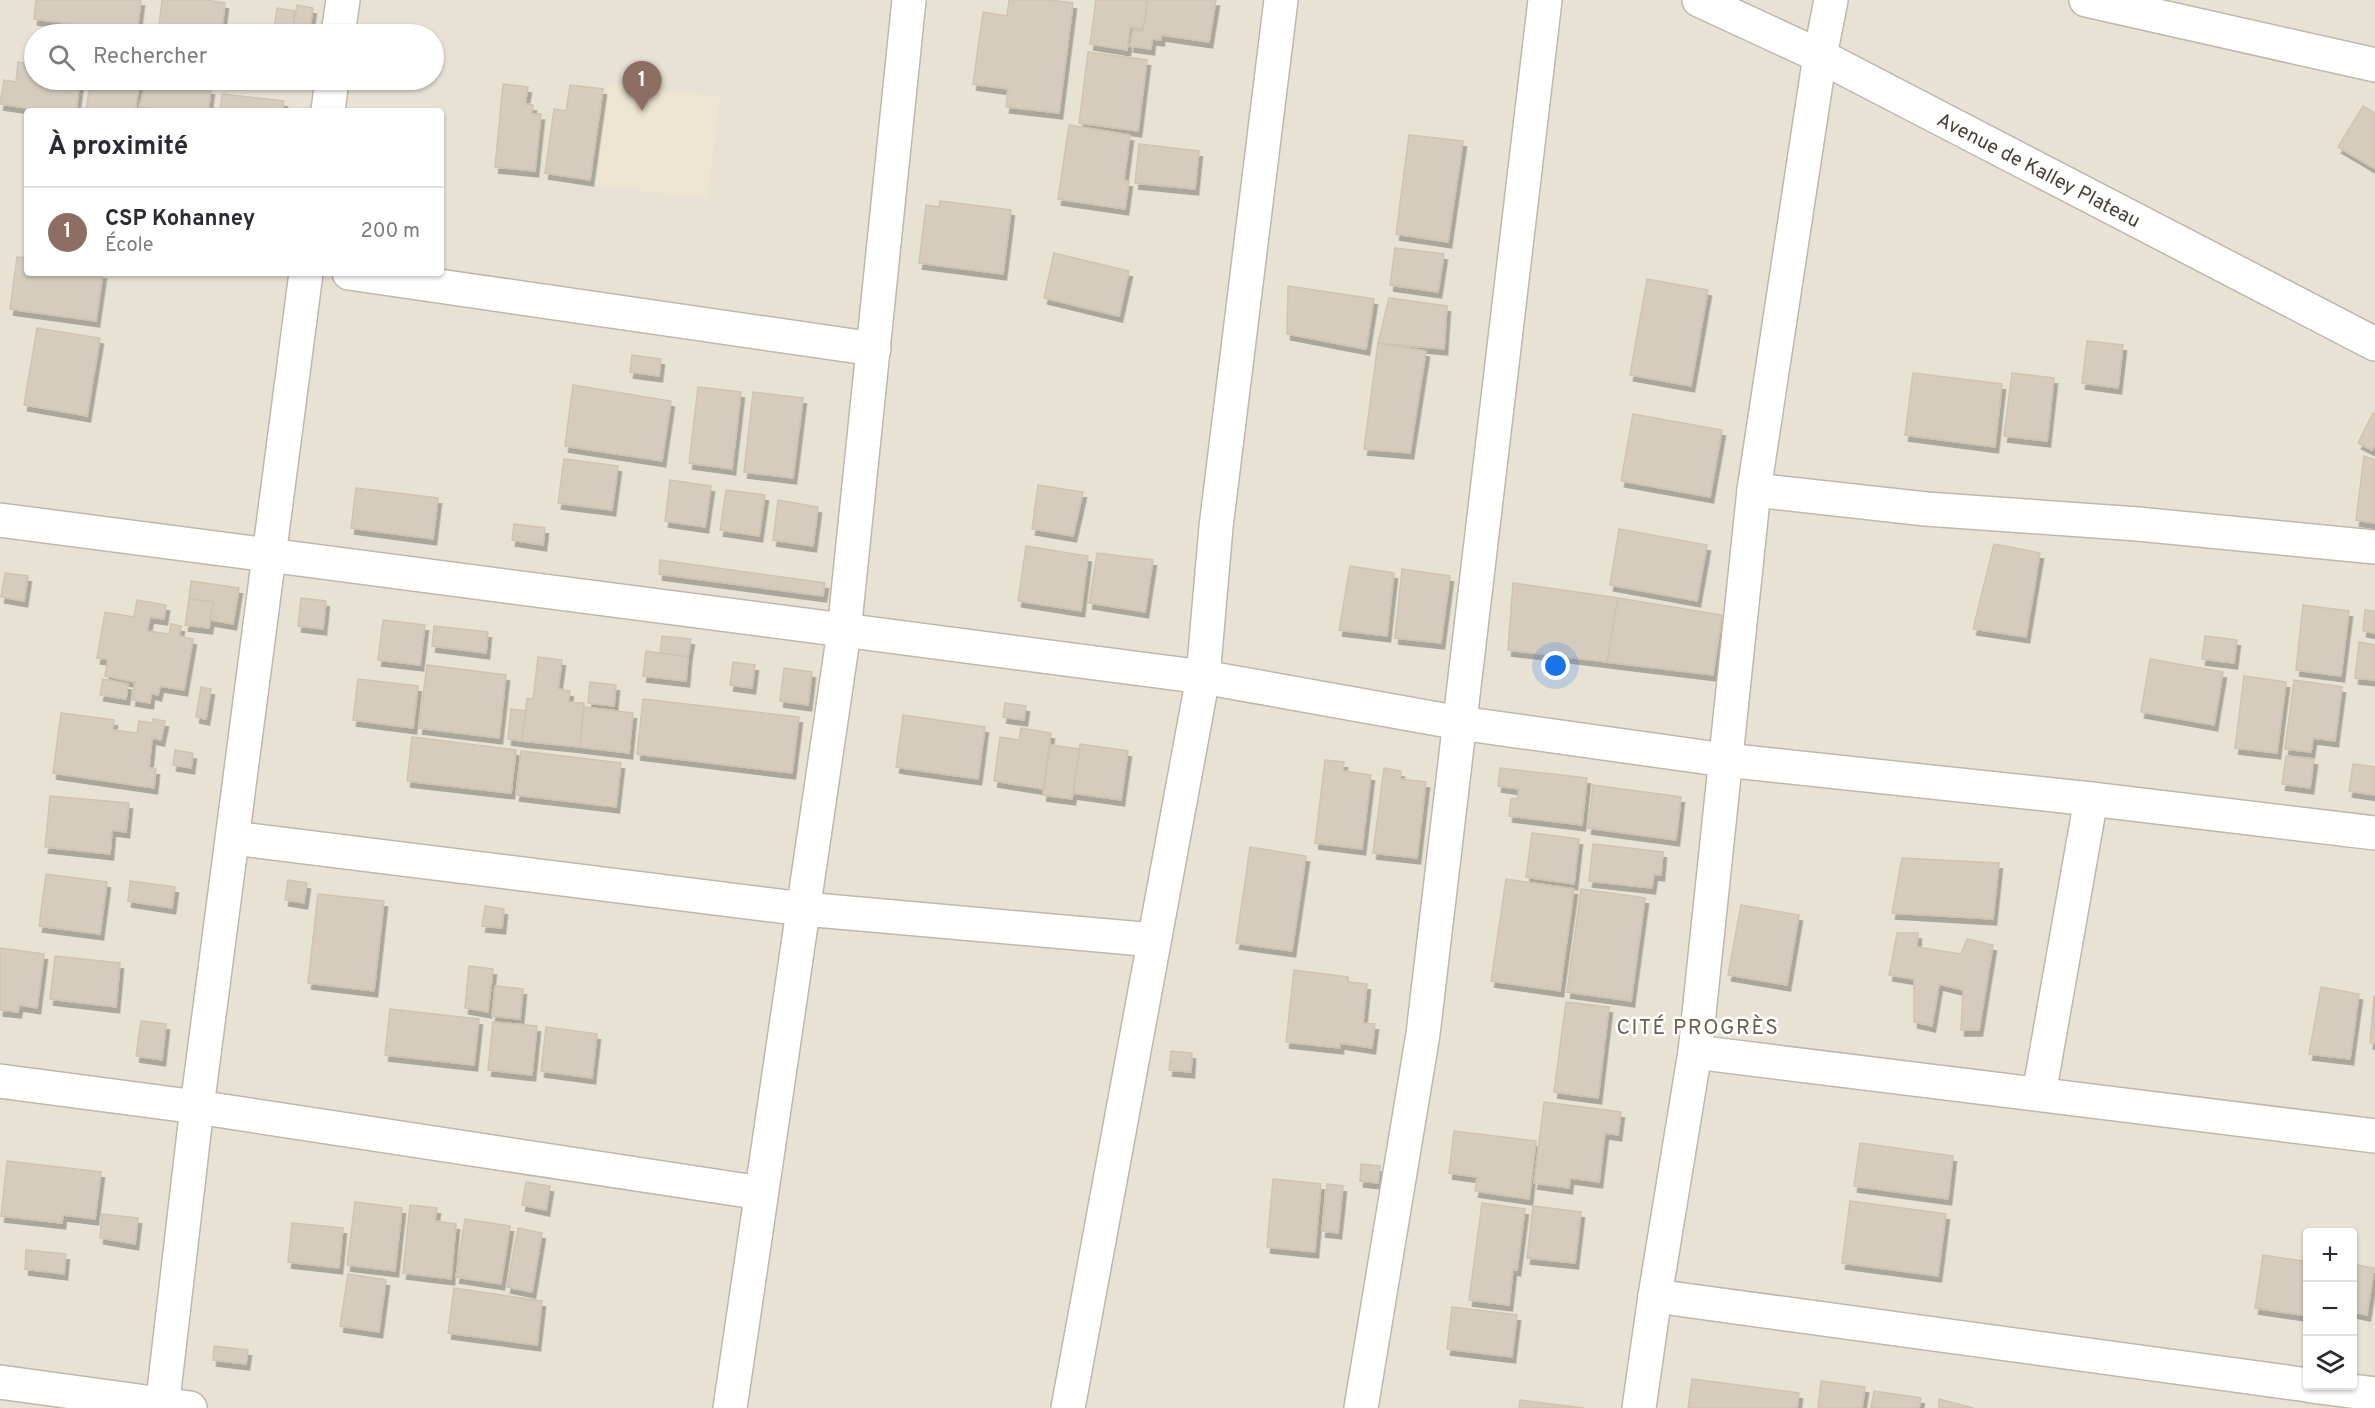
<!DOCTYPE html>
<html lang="fr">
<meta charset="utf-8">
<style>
:root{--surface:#fff;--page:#f2f2f3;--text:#2b2b33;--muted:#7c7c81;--line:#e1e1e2;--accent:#fa3918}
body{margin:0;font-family:Overpass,sans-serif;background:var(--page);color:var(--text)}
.controls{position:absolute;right:18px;bottom:18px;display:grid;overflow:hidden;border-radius:6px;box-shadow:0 2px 4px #0004}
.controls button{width:54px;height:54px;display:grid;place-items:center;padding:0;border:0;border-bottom:2px solid var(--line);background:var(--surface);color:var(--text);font:30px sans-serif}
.you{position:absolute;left:1556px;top:666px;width:21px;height:21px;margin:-15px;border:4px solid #fff;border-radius:50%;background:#1a73e8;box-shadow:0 0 0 9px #1a73e833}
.badge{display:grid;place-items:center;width:39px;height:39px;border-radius:50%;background:var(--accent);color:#fff;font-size:20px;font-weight:700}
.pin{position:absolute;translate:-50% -50px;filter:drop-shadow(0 2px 3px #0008)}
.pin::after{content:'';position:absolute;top:32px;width:21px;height:18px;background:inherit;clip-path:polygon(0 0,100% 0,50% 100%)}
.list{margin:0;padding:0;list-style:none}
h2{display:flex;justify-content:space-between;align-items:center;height:78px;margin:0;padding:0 24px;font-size:26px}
h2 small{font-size:20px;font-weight:400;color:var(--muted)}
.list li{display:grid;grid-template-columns:39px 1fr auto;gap:18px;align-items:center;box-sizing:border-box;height:90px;padding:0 24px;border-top:2px solid var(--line)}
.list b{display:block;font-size:22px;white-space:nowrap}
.list p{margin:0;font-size:20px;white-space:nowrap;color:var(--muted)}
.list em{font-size:20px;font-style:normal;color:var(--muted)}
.icon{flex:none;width:33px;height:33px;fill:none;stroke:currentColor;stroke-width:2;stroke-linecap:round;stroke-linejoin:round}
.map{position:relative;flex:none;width:2375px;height:1408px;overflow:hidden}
.search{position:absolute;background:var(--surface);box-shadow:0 2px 4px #0004;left:24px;top:24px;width:420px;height:66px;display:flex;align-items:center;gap:15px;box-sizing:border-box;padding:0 21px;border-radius:33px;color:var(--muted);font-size:22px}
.panel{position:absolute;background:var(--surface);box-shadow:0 2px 4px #0004;left:24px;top:108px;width:420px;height:168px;border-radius:6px}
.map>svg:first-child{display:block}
.residential{fill:#e8e2d5;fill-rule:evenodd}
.education{fill:#ede5d1}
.building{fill:#d5ccbd;stroke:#d0c4b0;stroke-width:1.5;filter:url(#shadow)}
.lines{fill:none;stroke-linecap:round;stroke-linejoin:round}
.minor-casing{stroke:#bfb8aa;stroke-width:36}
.minor{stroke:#fff;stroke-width:33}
.labels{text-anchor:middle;stroke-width:5;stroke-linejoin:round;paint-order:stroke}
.street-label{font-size:20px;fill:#474036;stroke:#fff}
.neighbourhood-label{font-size:21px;letter-spacing:1.5px;fill:#6a5e4d;stroke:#fff}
</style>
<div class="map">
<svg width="2375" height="1408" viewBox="0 0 2375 1408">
<defs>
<filter id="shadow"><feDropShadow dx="3.5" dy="6" stdDeviation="0" flood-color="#0004"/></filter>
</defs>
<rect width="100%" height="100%" fill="#f4f0e7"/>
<path class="residential" d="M0,0H2375V1408H0ZM34,34H434V80H34ZM27,111H441V273H27ZM2308,1232H2352V1386H2308Z"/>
<polygon class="education" points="608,83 720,97 707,199 596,185"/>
<g class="building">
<polygon points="36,0 141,0 137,32 34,19"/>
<polygon points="162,0 206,0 225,3 221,34 158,34"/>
<polygon points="1009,0 1048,0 1073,3 1059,113 1006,107 1008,89 973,84 983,12 1007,16"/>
<polygon points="1096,0 1148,0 1143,29 1130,27 1127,50 1090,44"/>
<polygon points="1148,0 1216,0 1209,42 1161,35 1161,40 1152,39 1151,49 1130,46 1133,30 1143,31"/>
<polygon points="297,5 313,8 309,33 293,31"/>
<polygon points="277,8 295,11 292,34 273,34"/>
<polygon points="1088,52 1147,60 1138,131 1079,123"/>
<polygon points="18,62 34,65 34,80 80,80 76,111 48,111 0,104 4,80 16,82"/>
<polygon points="91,80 140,80 135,111 86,111"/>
<polygon points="147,80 211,89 208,111 166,111 139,107"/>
<polygon points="503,84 528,87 525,104 533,105 532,114 541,114 535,171 495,167"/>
<polygon points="570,85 603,89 590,180 545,173 554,109 566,111"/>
<polygon points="222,94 284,101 282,111 220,111"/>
<polygon points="2363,106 2375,113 2375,169 2338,147"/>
<polygon points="1069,125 1130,135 1124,180 1129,181 1125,209 1058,199"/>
<polygon points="1409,135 1463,141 1448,242 1396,234"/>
<polygon points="1139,144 1199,151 1195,189 1135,183"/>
<polygon points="940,201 1011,210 1003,274 919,263 926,205 939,207"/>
<polygon points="1395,248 1444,254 1438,292 1390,285"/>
<polygon points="1054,253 1129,271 1119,316 1044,298"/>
<polygon points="17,257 27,258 27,273 103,273 96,321 10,309"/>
<polygon points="1647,279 1708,290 1691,386 1630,375"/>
<polygon points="1288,286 1374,299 1366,349 1287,334"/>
<polygon points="1389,298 1447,306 1444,349 1378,343"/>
<polygon points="37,328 100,338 87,416 24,405"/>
<polygon points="2087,341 2123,345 2118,388 2082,383"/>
<polygon points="1378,343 1426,351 1410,453 1364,449"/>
<polygon points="632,355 661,359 659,376 630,372"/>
<polygon points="1913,373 2002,384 1995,447 1905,435"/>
<polygon points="2012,373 2054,378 2047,441 2004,436"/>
<polygon points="573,385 671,401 662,461 565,446"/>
<polygon points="698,387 741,392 732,469 689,463"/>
<polygon points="753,392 803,398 793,478 744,472"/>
<polygon points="2373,413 2375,414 2375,444 2372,450 2358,443"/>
<polygon points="1633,414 1722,430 1710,497 1621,481"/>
<polygon points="2364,456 2375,460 2375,523 2356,520"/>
<polygon points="564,459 618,466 612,510 558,503"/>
<polygon points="670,480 711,486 705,527 665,521"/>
<polygon points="1038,485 1083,492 1073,536 1032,529"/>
<polygon points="356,488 438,498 433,539 351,528"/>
<polygon points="726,490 765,495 759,536 720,530"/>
<polygon points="778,500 818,507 813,546 773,540"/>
<polygon points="514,524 545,528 543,545 512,540"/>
<polygon points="1619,529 1707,545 1697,601 1610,585"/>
<polygon points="1994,544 2040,553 2026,637 1973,629"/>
<polygon points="1026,546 1088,556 1081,611 1018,601"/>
<polygon points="1097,553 1153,560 1145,612 1089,603"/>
<polygon points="660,560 825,583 823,596 659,574"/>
<polygon points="1350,566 1394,573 1387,636 1339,630"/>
<polygon points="1402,569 1450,576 1441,643 1395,638"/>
<polygon points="5,573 28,576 24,601 1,597"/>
<polygon points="191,581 239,588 233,624 210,620 213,602 189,599"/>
<polygon points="1513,583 1618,598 1607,662 1508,650"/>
<polygon points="301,598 326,601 323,629 298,626"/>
<polygon points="1618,598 1722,615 1713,675 1607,662"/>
<polygon points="189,599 213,602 209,628 185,625"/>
<polygon points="137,600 166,605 164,619 150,617 147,631 169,634 171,624 181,626 179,636 193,639 184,690 160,686 158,695 151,693 150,703 132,700 135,682 105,676 108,659 97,658 105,612 134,617"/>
<polygon points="2303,605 2349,611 2341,676 2296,670"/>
<polygon points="2365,610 2375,611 2375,633 2363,631"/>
<polygon points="383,620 425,625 420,665 378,660"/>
<polygon points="434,626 488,632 486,653 432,646"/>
<polygon points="662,636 691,639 688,657 660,653"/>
<polygon points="2205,636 2237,640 2234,663 2202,659"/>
<polygon points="2359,642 2375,645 2375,680 2355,678"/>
<polygon points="646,651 688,657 686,681 643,676"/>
<polygon points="538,657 562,660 558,689 570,691 568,702 584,703 580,747 522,741 527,698 533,699"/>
<polygon points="2150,659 2223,672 2214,725 2141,712"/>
<polygon points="733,662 755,665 752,688 730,685"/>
<polygon points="427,665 506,675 499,738 419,728"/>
<polygon points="784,668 812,672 808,705 780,701"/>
<polygon points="2244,676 2286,682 2277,753 2235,748"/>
<polygon points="103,679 128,684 126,699 100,695"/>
<polygon points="358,679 418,686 413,728 353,720"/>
<polygon points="2294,680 2342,687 2335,741 2313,738 2311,752 2285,749"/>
<polygon points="590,682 616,685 614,706 588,703"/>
<polygon points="201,687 211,689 206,719 196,717"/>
<polygon points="643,699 799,717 792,773 637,754"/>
<polygon points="1005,703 1026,706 1024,720 1003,717"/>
<polygon points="584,707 633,713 629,753 580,747"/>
<polygon points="511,709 526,711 522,741 508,739"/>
<polygon points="61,713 114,720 113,730 137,733 139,721 153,723 153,719 165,721 161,740 152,738 149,768 156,769 154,788 53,773"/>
<polygon points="903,715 985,727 978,779 896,767"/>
<polygon points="1021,728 1051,733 1043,789 994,781 1000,737 1019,740"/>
<polygon points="412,737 516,750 511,793 407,781"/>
<polygon points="1080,744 1128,751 1121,800 1073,793"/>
<polygon points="1050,745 1080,749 1072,799 1043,795"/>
<polygon points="175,750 193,753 191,768 173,765"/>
<polygon points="521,751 621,763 616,807 516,795"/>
<polygon points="2286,756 2314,759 2310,788 2282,784"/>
<polygon points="1325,760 1344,762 1343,771 1371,775 1362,849 1315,843"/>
<polygon points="2353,764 2375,767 2375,795 2349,791"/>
<polygon points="1384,768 1401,771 1400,779 1426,782 1417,858 1373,853"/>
<polygon points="1500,768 1587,778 1582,825 1509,816 1511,799 1517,799 1519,789 1498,786"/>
<polygon points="1593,785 1681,797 1676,840 1588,828"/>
<polygon points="50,796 129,803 126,832 112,830 110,854 45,847"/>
<polygon points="1532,833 1579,839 1574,884 1526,877"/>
<polygon points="1593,844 1663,852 1661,875 1654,874 1652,888 1589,881"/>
<polygon points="1250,847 1306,856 1292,951 1236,943"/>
<polygon points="1902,858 1999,863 1993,919 1892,913"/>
<polygon points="46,874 107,882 100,934 39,926"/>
<polygon points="1506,879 1574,889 1560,991 1491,981"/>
<polygon points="288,880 307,883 304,903 285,900"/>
<polygon points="130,881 175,887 172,908 128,901"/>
<polygon points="1581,889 1645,898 1631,1001 1567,992"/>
<polygon points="318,894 384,901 374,991 308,983"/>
<polygon points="1741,905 1799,915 1787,985 1728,975"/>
<polygon points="485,906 504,909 502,928 482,926"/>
<polygon points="1897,933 1918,933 1917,947 1961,954 1967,939 1993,945 1979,1030 1961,1030 1963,990 1939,984 1932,1026 1914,1022 1914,979 1889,975"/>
<polygon points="0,948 44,954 37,1008 19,1005 18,1012 0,1010"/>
<polygon points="55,956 120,963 116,1007 50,999"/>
<polygon points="469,966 493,969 488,1012 465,1008"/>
<polygon points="1294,970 1348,977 1348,982 1367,984 1363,1023 1375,1024 1372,1048 1340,1043 1340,1048 1286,1042"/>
<polygon points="495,986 523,989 520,1019 492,1016"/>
<polygon points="2321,987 2359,994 2350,1059 2309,1054"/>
<polygon points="2374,996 2375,996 2375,1043 2370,1043"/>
<polygon points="1566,1002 1609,1007 1598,1098 1554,1092"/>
<polygon points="390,1009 479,1019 474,1065 385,1055"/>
<polygon points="141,1021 166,1024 162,1060 136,1056"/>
<polygon points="493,1022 537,1026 532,1075 488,1070"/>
<polygon points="546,1027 597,1034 592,1078 541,1071"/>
<polygon points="1171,1051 1192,1053 1191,1072 1169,1070"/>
<polygon points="1544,1102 1621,1112 1618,1135 1605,1133 1599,1182 1570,1178 1569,1188 1534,1183"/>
<polygon points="1454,1131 1536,1141 1529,1199 1475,1191 1477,1177 1449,1173"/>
<polygon points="1860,1143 1953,1156 1948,1199 1854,1186"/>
<polygon points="7,1161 101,1172 95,1219 63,1215 62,1223 1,1216"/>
<polygon points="1361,1164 1380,1166 1378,1183 1360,1181"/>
<polygon points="1273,1179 1321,1184 1315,1252 1267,1247"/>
<polygon points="526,1182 550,1186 546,1210 522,1205"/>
<polygon points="1327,1184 1343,1186 1338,1233 1322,1231"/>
<polygon points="1850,1201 1946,1214 1938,1276 1842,1263"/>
<polygon points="355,1202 402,1208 395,1271 347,1265"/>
<polygon points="1482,1203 1525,1209 1517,1270 1513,1269 1509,1305 1469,1300"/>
<polygon points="410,1205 437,1208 435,1221 456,1224 451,1279 403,1273"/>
<polygon points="1533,1206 1581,1212 1575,1263 1527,1258"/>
<polygon points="102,1214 138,1218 135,1244 100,1238"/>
<polygon points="465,1219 510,1226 501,1284 456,1277"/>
<polygon points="292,1223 343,1228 339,1268 288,1262"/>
<polygon points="518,1228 542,1233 532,1292 507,1287"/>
<polygon points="26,1250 66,1254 64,1274 25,1269"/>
<polygon points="2263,1255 2308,1262 2308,1316 2255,1308"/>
<polygon points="2352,1264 2374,1268 2367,1315 2352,1312"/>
<polygon points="348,1274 386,1280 379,1332 340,1326"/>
<polygon points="454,1288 542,1301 537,1345 448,1333"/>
<polygon points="1452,1307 1517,1315 1512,1357 1447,1349"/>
<polygon points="214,1346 248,1350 246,1364 213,1360"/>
<polygon points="1692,1379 1799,1393 1797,1408 1688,1408"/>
<polygon points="1821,1381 1865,1387 1862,1408 1818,1408"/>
<polygon points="1874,1391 1921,1398 1919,1408 1871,1408"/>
<polygon points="1939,1399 1974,1408 1939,1408"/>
<polygon points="1520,1400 1584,1408 1519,1408"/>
</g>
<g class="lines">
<defs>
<g id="minor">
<path id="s1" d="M1699,0L1820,56L2375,344"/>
<polyline points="2086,0 2375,65"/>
<polyline points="338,34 343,0"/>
<polyline points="328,111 332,80"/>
<polyline points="349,273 874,349"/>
<polyline points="1754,490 1926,509 2138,524 2375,547"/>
<polyline points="0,520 1203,677 1460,723 1725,760 2091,799 2375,833"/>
<polyline points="233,838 804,909 1154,940"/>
<polyline points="1695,1052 2375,1136"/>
<polyline points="0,1081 197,1107 761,1193"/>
<polyline points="2039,1094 2091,799"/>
<polyline points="1655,1296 2308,1385"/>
<polyline points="0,1382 190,1408"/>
<polyline points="2311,1386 2375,1394"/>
<polyline points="162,1408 197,1107 306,273"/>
<polyline points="730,1408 844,632 909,0"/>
<polyline points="1068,1408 1203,677 1216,527 1281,0"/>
<polyline points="1361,1408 1423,1034 1545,0"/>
<polyline points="1639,1408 1655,1296 1695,1052 1754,490 1820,56 1831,0"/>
</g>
</defs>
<use href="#minor" class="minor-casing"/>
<use href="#minor" class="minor"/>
</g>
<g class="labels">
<g class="street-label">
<text dy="7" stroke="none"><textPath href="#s1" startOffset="380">Avenue de Kalley Plateau</textPath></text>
</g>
<g class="neighbourhood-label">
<text x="1698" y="1034">CITÉ PROGRÈS</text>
</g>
</g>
</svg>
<div class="controls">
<button>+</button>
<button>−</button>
<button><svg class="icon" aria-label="layers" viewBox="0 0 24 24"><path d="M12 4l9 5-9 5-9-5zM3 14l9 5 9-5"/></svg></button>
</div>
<div class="you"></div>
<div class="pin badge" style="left:642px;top:111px;background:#8d6e63">1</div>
<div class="search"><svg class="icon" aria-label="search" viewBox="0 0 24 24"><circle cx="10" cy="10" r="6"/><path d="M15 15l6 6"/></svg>Rechercher</div>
<section class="panel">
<h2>À proximité<small></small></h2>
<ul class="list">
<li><span class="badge" style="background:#8d6e63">1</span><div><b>CSP Kohanney</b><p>École</p></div><em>200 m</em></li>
</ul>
</section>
</div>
